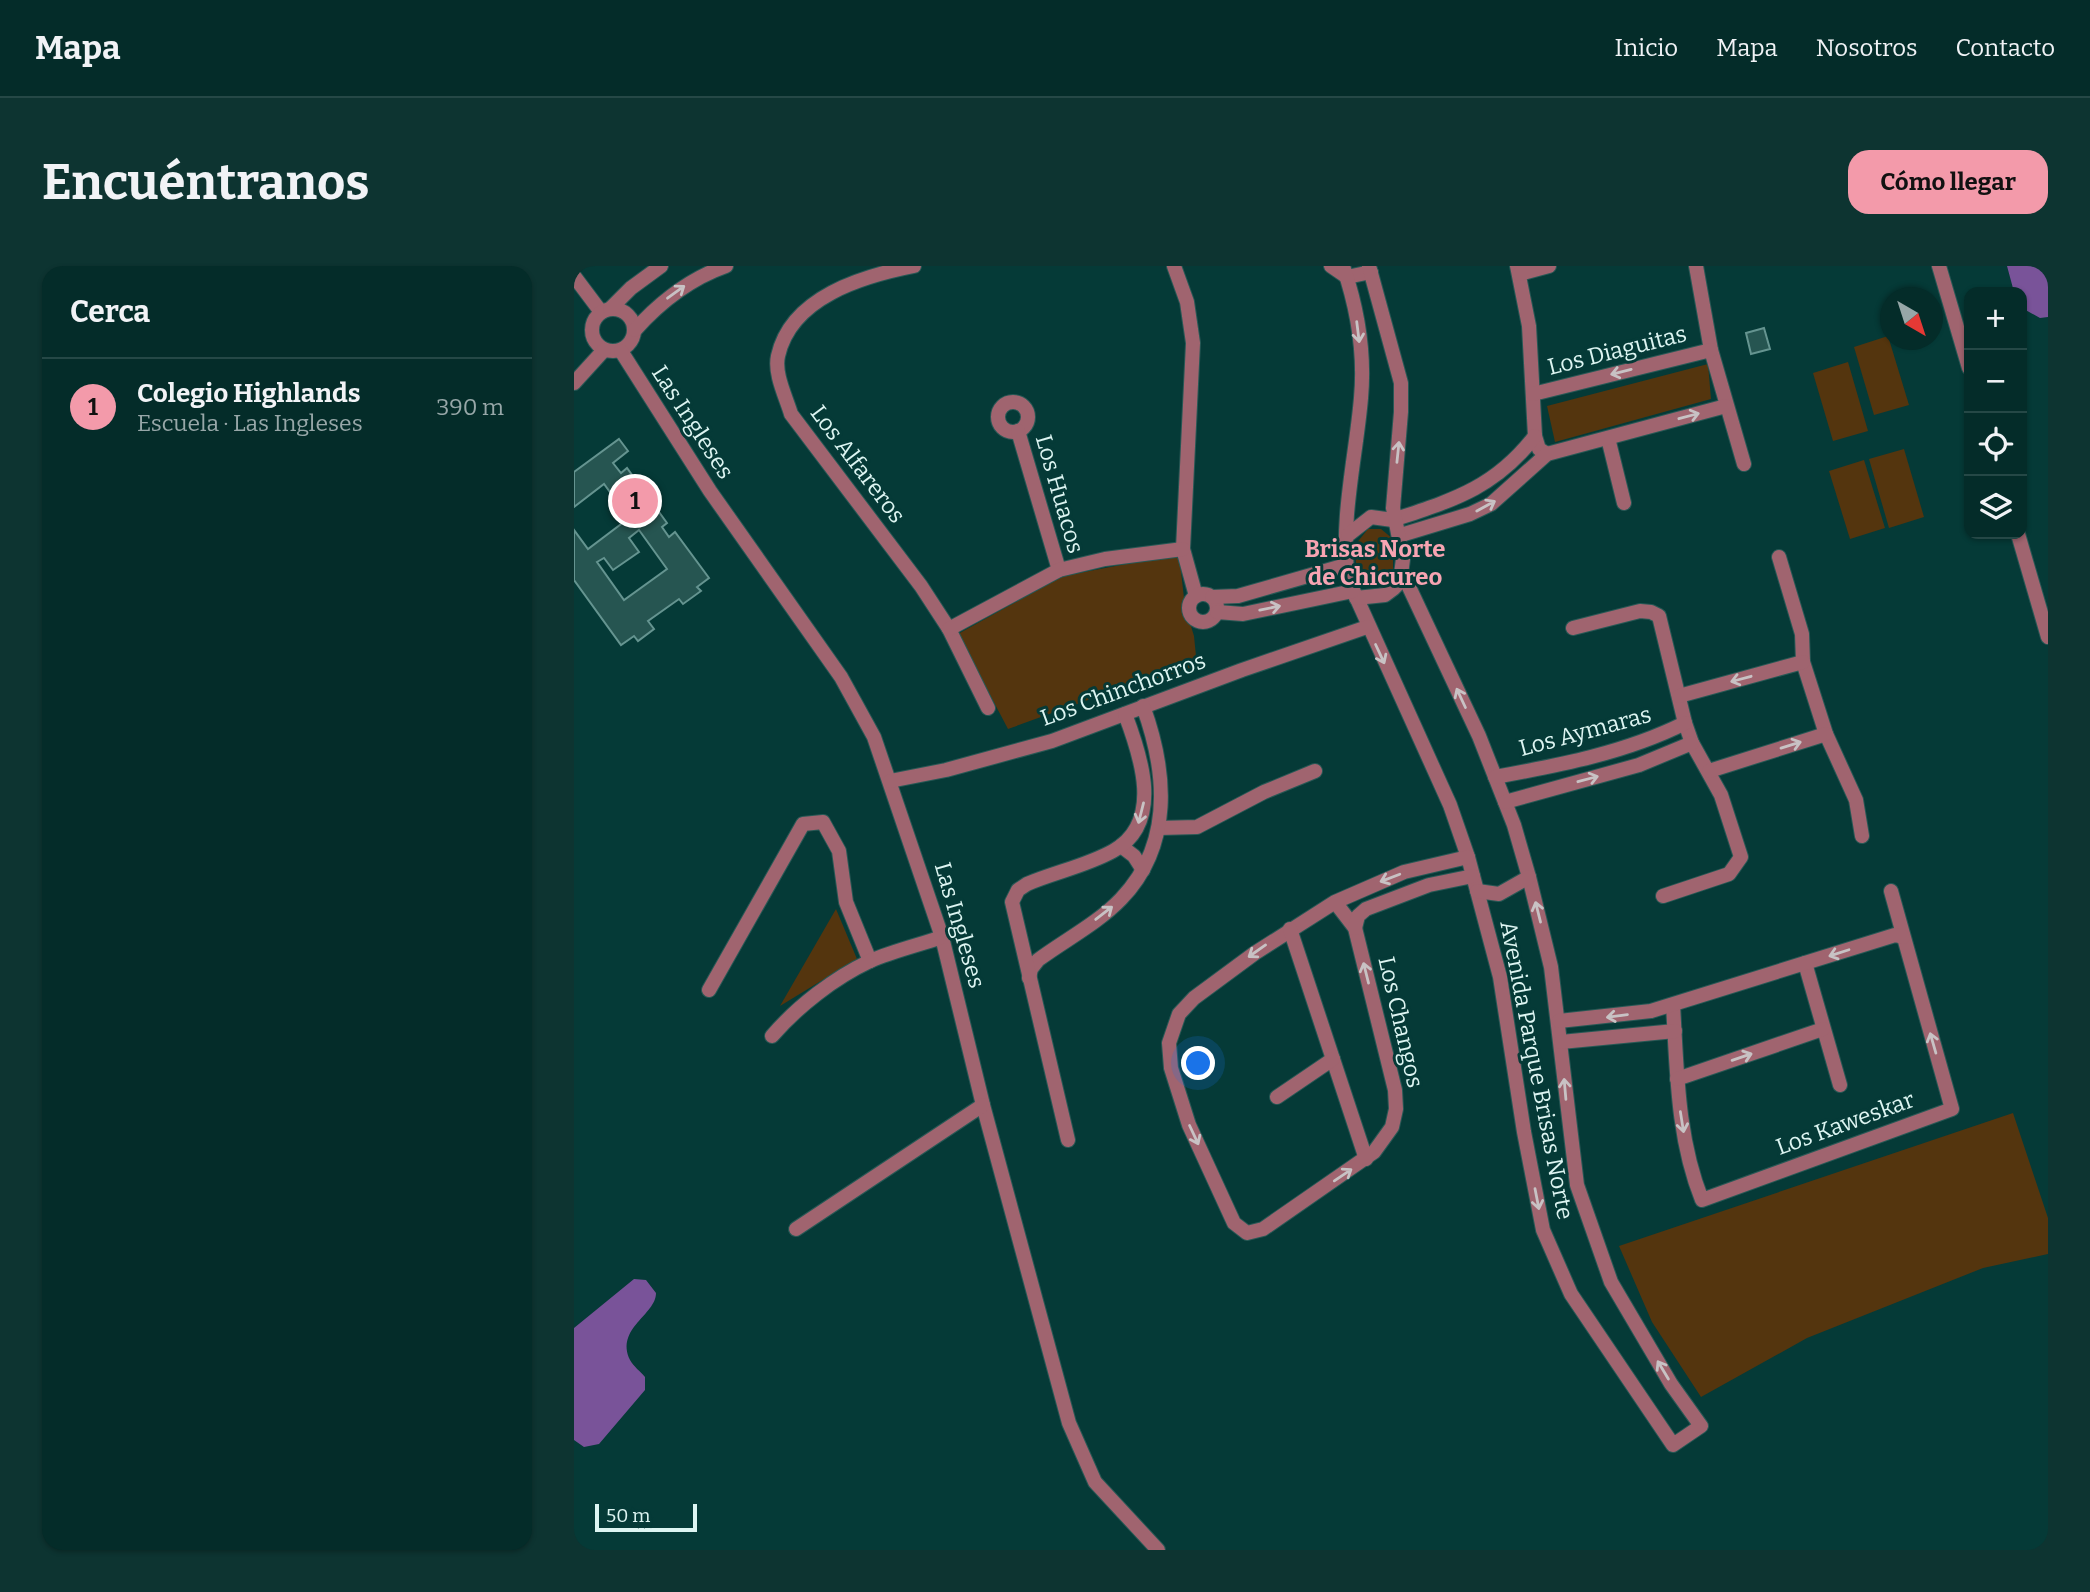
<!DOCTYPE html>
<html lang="es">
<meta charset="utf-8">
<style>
:root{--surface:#042c29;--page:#0d3431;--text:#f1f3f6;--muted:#97a7a8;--line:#254846;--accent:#f39aaa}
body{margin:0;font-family:Bitter,serif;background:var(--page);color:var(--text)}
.controls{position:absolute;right:21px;top:21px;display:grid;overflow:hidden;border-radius:14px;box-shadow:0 2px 5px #0004}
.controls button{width:63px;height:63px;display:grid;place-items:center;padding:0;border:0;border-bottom:2px solid var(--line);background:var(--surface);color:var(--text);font:35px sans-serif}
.compass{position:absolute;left:1306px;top:21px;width:63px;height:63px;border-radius:50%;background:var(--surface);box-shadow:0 2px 5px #0004;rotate:141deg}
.scale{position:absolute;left:21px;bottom:18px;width:102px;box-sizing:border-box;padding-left:7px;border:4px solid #ddf5f2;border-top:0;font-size:19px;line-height:24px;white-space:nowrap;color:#ddf5f2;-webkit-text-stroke:5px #053a37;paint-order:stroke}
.you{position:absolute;left:625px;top:798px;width:24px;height:24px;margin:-18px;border:5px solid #fff;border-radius:50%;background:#1a73e8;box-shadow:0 0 0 10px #1a73e833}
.badge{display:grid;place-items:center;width:46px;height:46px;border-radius:50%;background:var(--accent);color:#111;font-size:23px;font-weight:700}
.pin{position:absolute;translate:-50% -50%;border:4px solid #fff;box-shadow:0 2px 7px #0006}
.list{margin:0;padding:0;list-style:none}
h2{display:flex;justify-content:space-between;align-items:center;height:91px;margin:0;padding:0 28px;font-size:30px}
h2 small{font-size:23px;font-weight:400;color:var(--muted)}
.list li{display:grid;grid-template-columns:46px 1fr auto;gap:21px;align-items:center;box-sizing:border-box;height:98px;padding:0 28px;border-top:2px solid var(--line)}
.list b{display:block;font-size:26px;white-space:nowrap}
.list p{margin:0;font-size:23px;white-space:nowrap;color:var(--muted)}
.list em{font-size:23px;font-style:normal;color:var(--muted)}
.icon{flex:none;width:38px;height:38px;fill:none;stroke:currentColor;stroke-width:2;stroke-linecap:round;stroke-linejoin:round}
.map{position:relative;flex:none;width:1474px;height:1284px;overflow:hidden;border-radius:21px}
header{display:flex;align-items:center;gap:42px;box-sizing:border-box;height:98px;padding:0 35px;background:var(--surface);border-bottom:2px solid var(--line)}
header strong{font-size:33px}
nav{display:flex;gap:38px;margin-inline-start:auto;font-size:24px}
.intro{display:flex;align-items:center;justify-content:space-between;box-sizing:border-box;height:168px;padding:0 42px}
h1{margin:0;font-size:49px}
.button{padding:18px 32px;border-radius:21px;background:var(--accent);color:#111;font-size:24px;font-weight:700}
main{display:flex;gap:42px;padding:0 42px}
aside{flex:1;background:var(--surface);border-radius:21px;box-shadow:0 2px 5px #0004}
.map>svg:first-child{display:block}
.green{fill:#54350e}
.water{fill:#795399}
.building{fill:#265551;stroke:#659490;stroke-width:2;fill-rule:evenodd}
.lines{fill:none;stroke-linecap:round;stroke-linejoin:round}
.minor-casing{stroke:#285855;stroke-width:16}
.minor{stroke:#a0646f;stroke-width:14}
.oneway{stroke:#c8c2c4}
.labels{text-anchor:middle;stroke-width:6;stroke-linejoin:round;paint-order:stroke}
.street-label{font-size:23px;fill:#ddf5f2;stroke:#053a37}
.neighbourhood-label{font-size:24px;font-weight:bold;fill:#f7a4b2;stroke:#053a37}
</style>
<header>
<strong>Mapa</strong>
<nav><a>Inicio</a><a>Mapa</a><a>Nosotros</a><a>Contacto</a></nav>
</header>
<div class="intro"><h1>Encuéntranos</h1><a class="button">Cómo llegar</a></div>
<main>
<aside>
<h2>Cerca<small></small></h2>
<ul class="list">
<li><span class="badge">1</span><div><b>Colegio Highlands</b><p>Escuela · Las Ingleses</p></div><em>390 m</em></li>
</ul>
</aside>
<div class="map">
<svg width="1474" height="1284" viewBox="0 0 1474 1284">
<rect width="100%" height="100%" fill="#053a37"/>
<g class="green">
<polygon points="1314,70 1335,139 1300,149 1280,81"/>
<polygon points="1274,96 1294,165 1259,175 1239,107"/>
<polygon points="1134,98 1137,133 981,176 973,140"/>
<polygon points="1330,183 1350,251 1315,262 1295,193"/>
<polygon points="1290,194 1311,262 1276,273 1255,205"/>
<polygon points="794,263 807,263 819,273 819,307 804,320 792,322 783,316 781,279"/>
<polygon points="605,288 611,341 620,370 623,400 528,429 434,463 384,368 489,310"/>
<polygon points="262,643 283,693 206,740"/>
<polygon points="1439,847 1474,952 1474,988 1409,1002 1233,1072 1127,1131 1078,1056 1045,980"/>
</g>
<g class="water">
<polygon points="1433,0 1474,0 1474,51 1466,52 1448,42 1448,26 1440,26"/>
<path d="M60,1013L72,1014L82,1027C82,1049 41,1062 56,1094C60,1101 66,1105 71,1111V1124L25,1178L10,1181L0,1174V1062Z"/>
</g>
<g class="building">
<polygon points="1190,62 1196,83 1177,88 1172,67"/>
<path d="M45,173L54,185L39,197L47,207L53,202L93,257L88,261L95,271L101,266L135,312L123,321L127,325L109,338L105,333L74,355L80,363L64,375L60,370L47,379L0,314V264L14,283L55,252L30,218L0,241V206ZM65,264L93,303L50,334L23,296L30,292L39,304L65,286L55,272Z"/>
</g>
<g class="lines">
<defs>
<g id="minor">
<path d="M340,0C289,10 217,31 204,90C200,108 212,131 217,148L347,320L375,363L414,442"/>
<polyline points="600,0 613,36 619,77 609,283 622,330"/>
<polyline points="757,0 773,11 797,6"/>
<path d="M769,0C783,41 791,88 787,132C782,191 766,253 774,313L876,539L894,591L926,711L950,866L969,964L997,1028L1099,1179L1127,1160L1097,1118L1037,1016L1003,919L977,701L955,611L940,559L905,470L828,306"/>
<polyline points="943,0 955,60 961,170 965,183 973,188"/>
<polyline points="1122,0 1137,84 1170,198"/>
<polyline points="1365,0 1395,102"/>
<polyline points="945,8 975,0"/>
<polyline points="0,10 27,46"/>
<circle cx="39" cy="64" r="21"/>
<polyline points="36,43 57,22 87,0"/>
<path d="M61,64C87,35 115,13 152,0"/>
<polyline points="47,85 136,225 267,411 300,471 368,671 409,839 495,1157 521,1216 584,1284"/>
<polyline points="0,117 30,84"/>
<polyline points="959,128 1137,84"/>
<circle cx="439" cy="151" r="15"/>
<polyline points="444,165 485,304"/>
<polyline points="1034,172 1050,237"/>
<path d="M819,254C879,234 921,222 961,170"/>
<polyline points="1444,268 1474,371"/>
<polyline points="774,269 797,251 819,254"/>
<polyline points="827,269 896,248 917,238 973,188 1152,140"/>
<polyline points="1205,291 1228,368 1229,396 1252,468 1282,534 1288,570"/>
<circle cx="629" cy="342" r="14"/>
<polyline points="638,331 664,330 772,299"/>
<polyline points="782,332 811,329 819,323 826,316 829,293 819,242 827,146 827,117 795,0"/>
<polyline points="643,346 669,348 779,325"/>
<polyline points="999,362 1066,345 1077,346 1085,350 1111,457 1118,477 1147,529 1167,591 1155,608 1089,630"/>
<polyline points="375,363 485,304 531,293 609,283"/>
<polyline points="1105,430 1229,396"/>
<polyline points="1135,505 1252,468"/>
<path d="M921,511C986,499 1051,487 1111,457"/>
<polyline points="316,515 372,504 478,475 668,404 793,361"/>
<polyline points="931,536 1065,499 1118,477"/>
<polyline points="585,562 623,561 690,526 741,505"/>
<polyline points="547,580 560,590 569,604"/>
<polyline points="903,625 925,628 955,611"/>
<polyline points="761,636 781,662 821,824 822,843 818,861 800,886 689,963 673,967 660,957 615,859 597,802 595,777 605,748 620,732 681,687 761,636 830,606 894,591"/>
<polyline points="781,662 784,650 792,643 855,619 899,610"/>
<polyline points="716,663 792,893"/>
<polyline points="1231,697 1266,819"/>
<path d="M455,712L457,703L464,694C491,674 524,657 547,633C599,579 593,506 569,440"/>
<polyline points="135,724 229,558 249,556 265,585 272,636 296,695"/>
<path d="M1099,739C1103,804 1103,872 1128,934L1378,843L1317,625"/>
<polyline points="985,755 1077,745 1321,669 1329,671"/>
<path d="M198,770C224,740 260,712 296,695C319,685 345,679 368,671"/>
<polyline points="987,776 1101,765"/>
<polyline points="1103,813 1249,763"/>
<polyline points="703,831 759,793"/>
<path d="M494,874L438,636L444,624L453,618C481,606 512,600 539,585C590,557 567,490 551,448"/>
<polyline points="222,963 409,839"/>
</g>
</defs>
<use href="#minor" class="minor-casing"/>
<use href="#minor" class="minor"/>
</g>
<defs><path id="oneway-shaft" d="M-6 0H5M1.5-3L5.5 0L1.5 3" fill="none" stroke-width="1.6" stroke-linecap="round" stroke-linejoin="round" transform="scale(1.75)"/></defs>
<g class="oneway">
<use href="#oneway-shaft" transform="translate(102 26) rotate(-36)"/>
<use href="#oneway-shaft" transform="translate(784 66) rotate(83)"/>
<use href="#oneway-shaft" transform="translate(1047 106) rotate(166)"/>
<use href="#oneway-shaft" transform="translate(1115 150) rotate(-15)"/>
<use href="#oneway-shaft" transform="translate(824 186) rotate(-84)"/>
<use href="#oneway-shaft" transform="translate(912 240) rotate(-29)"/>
<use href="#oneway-shaft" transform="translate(696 342) rotate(-12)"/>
<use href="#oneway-shaft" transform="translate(806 388) rotate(65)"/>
<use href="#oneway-shaft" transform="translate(1167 413) rotate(165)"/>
<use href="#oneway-shaft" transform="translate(887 432) rotate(-115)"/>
<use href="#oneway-shaft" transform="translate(1217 479) rotate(-17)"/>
<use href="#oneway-shaft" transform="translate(1014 513) rotate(-15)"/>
<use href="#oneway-shaft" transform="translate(567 547) rotate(104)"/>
<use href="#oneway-shaft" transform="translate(816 612) rotate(159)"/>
<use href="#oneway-shaft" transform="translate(964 646) rotate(-104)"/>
<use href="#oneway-shaft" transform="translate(530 647) rotate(-38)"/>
<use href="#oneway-shaft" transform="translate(683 685) rotate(145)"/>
<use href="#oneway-shaft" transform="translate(1265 687) rotate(162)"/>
<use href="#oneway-shaft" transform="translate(792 707) rotate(-104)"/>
<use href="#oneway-shaft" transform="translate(1043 750) rotate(172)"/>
<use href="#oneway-shaft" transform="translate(1359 777) rotate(-106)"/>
<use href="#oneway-shaft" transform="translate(1168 791) rotate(-19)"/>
<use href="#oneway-shaft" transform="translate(991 823) rotate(-95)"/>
<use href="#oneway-shaft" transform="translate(1108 856) rotate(81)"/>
<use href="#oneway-shaft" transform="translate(620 869) rotate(65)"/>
<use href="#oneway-shaft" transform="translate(769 909) rotate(-34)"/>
<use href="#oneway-shaft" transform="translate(963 933) rotate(79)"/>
<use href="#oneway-shaft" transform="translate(1089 1104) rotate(-121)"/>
</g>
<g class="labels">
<g class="street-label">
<text transform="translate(1043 84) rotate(-14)" y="8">Los Diaguitas</text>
<text transform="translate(119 156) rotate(57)" y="8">Las Ingleses</text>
<text transform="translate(284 198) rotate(53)" y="8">Los Alfareros</text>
<text transform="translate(486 228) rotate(74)" y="8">Los Huacos</text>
<text transform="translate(549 423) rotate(-20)" y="8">Los Chinchorros</text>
<text transform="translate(1011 465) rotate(-15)" y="8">Los Aymaras</text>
<text transform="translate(386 659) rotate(74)" y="8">Las Ingleses</text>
<text transform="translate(827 756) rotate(77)" y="8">Los Changos</text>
<text transform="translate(963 804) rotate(79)" y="8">Avenida Parque Brisas Norte</text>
<text transform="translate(1271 857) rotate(-20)" y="8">Los Kaweskar</text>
</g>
<g class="neighbourhood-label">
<text x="801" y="291">Brisas Norte<tspan x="801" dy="28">de Chicureo</tspan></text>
</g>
</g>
</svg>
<div class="controls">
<button>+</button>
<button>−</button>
<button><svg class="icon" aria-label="locate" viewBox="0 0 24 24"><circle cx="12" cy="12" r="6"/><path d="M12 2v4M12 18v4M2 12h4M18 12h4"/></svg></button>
<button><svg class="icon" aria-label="layers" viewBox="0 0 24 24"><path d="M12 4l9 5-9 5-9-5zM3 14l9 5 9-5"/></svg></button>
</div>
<svg class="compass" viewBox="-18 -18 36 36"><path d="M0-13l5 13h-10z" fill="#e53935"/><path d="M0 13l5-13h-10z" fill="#97a7a8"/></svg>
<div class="scale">50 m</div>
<div class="you"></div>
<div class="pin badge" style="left:61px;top:235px">1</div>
</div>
</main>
